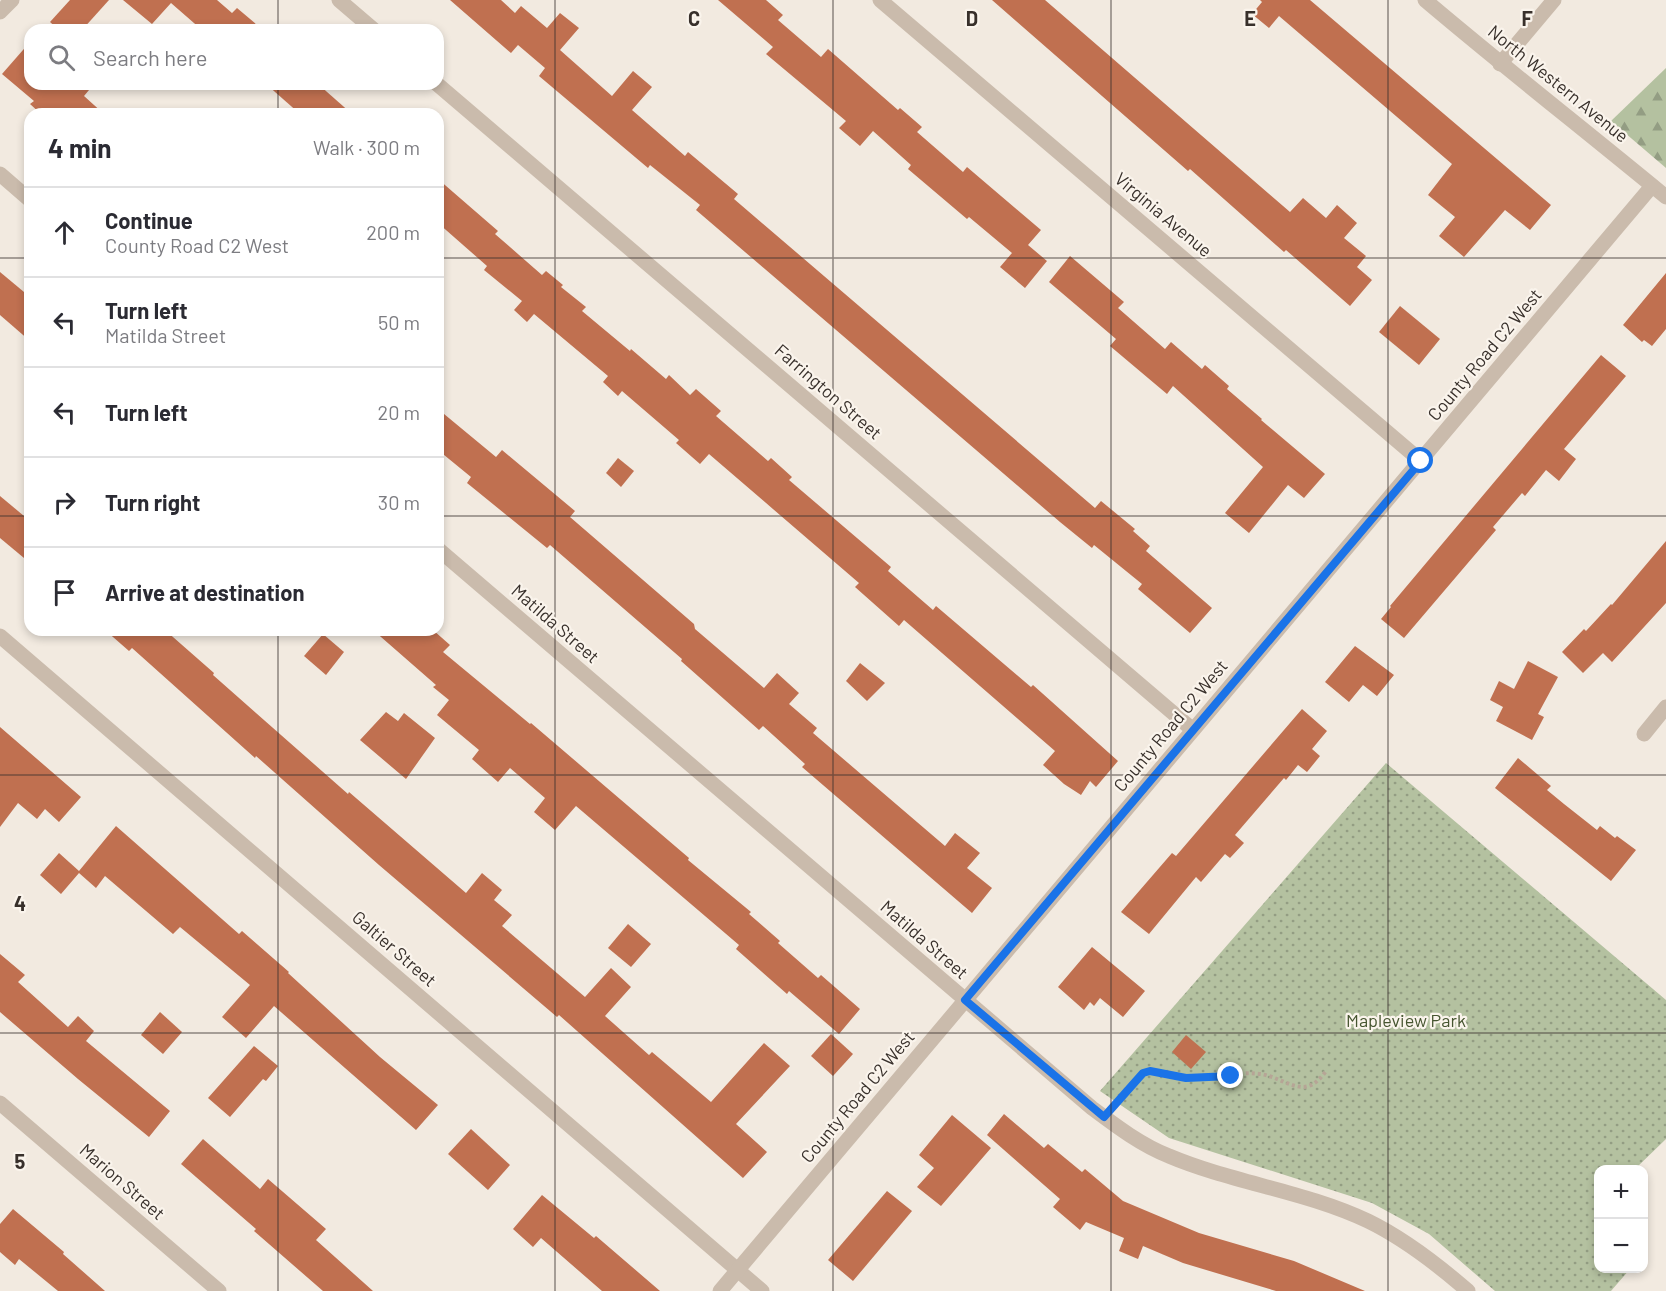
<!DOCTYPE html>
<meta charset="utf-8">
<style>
:root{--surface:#fff;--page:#f2f2f3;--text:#2b2b33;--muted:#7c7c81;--line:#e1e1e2}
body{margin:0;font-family:Barlow,sans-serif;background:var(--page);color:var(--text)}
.controls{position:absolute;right:18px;bottom:18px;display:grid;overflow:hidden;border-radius:12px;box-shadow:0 3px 9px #0003}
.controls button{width:54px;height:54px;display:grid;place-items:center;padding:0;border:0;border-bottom:2px solid var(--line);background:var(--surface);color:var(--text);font:30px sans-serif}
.stop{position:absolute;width:18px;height:18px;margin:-14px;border:4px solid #1a73e8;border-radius:50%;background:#fff}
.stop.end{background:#1a73e8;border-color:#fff;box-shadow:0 2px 6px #0008}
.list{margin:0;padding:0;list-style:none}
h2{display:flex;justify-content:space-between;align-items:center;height:78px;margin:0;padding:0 24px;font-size:26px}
h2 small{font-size:20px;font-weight:400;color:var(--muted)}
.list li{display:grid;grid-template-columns:39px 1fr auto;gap:18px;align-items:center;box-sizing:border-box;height:90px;padding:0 24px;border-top:2px solid var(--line)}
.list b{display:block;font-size:22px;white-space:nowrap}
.list p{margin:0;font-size:20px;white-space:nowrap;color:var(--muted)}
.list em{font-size:20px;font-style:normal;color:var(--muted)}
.icon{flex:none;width:33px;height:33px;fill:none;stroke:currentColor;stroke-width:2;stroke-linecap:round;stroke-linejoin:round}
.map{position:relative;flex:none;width:1666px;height:1291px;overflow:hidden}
.search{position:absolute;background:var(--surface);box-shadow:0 3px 9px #0003;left:24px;top:24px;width:420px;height:66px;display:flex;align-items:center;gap:15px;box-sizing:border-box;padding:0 21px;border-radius:18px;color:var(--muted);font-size:22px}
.panel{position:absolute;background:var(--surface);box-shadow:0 3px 9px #0003;left:24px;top:108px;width:420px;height:528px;border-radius:18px}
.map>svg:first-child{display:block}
.forest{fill:url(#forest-firs)}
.park{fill:url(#park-dots)}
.building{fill:#c07050}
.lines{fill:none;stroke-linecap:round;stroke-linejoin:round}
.path{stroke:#b6a596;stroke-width:4;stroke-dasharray:3 3;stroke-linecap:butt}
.minor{stroke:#cabbac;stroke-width:15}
.tertiary{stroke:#cabbac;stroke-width:15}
.route{stroke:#1a73e8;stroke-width:8}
.grid{fill:none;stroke:#38302b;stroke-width:1.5;stroke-opacity:0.55}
.labels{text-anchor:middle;stroke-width:4.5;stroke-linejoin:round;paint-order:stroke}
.street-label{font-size:18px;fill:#38302b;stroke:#faf4ec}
.park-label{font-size:18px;fill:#465530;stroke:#faf4ec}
.grid-label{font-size:20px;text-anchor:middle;font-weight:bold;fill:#38302b;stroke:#faf4ec;stroke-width:4.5;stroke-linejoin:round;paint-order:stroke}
</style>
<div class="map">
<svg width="1666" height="1291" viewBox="0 0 1666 1291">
<defs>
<pattern id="forest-firs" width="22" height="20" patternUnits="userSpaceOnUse" patternTransform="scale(1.5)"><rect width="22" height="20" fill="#b4c1a0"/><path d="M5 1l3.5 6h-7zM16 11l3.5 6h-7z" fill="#939d83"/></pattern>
<pattern id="park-dots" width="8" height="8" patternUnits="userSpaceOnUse" patternTransform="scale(1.5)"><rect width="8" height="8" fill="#b4c1a0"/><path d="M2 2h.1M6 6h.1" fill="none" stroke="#939d83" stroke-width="1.8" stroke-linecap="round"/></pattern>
</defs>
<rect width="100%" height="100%" fill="#f2eae0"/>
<polygon class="forest" points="1666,68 1666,168 1611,121"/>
<polygon class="park" points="1386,763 1666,1000 1666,1139 1635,1169 1598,1170 1598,1268 1630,1269 1611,1291 1495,1291 1429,1234 1372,1203 1169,1138 1100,1091"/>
<g class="building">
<polygon points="70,0 109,0 82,30 59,30 50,22"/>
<polygon points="123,0 217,0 232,13 237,8 263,30 202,30 171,3 152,24"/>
<polygon points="450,0 501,0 515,13 521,6 547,28 560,13 579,28 560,50 612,96 633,71 652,87 632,110 685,156 688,152 738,194 734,199 1095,508 1101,501 1135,529 1133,531 1150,546 1146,551 1212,608 1190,633 1138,589 1142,584 1094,545 1092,548 1060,522 696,210 700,205 650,165 648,168 539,76 545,68 518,45 511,53"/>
<polygon points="718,0 766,0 783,15 778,20 821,57 828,49 898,110 900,108 922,127 917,132 963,172 967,167 1041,230 1028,245 1047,261 1025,288 1000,267 1012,253 969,217 967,219 908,169 911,165 873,131 860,146 839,128 846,121 766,54 773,47"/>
<polygon points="992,0 1045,0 1290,212 1303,198 1326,218 1337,205 1357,223 1344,238 1366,256 1357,267 1372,280 1350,306 1286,250 1284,252 1190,169 1188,171"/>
<polygon points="1260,0 1310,0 1551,205 1530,230 1505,210 1464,257 1439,236 1455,217 1428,195 1452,164 1279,16 1269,28 1252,14 1262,2"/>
<polygon points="30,42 30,84 94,84 84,96 104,114 41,114 30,104 34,101 2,74"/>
<polygon points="266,84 318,84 352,114 300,114"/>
<polygon points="438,179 498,231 495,234 542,275 546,271 563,285 561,287 586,307 582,311 630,351 631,349 666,379 669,375 690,395 696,389 721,411 716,416 768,461 771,458 792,477 789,480 891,567 888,571 933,610 936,606 1031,687 1033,685 1118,761 1096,787 1090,781 1081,795 1064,784 1043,765 1055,751 904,620 899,626 855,587 859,583 709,454 700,464 676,443 679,440 622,391 618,396 603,382 608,376 534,314 527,322 514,310 522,301 484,270 487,266 438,223"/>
<polygon points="1070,256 1124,302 1118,308 1165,349 1171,342 1202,369 1205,365 1229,386 1227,389 1262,419 1261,420 1325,474 1304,498 1288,485 1249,533 1225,513 1263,467 1173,386 1167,394 1110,346 1116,339 1049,282"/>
<polygon points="0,272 30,297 30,341 0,315"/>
<polygon points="1666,273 1666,329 1652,346 1644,340 1642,342 1623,325"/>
<polygon points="1400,306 1440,339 1419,365 1379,332"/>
<polygon points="1601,355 1626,376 1564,449 1576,459 1559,481 1546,470 1525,496 1522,493 1493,527 1496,530 1404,638 1381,619 1391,607 1390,606"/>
<polygon points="438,409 496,457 502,450 575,511 570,517 694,624 695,629 764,688 777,673 799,693 789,704 817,728 813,733 945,846 955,833 980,853 967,868 992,888 972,913 802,767 805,764 763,726 759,730 681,661 682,659 550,545 547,548 467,483 471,477 438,450"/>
<polygon points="618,458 634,471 621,487 606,473"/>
<polygon points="0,496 30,521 30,563 0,538"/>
<polygon points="1666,541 1666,603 1612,662 1603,653 1583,673 1562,652 1584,629 1586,631 1611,604 1612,605"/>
<polygon points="105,630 165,630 214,673 213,675 348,794 349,792 466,893 482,873 502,890 494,900 512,915 502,926 585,997 611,968 631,987 605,1016 649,1055 652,1052 711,1102 764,1043 790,1066 736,1124 767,1152 743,1178 559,1015 557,1017 379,865 256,756 255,758 132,648 129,651"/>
<polygon points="373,630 433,630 450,645 443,652 530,724 531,723 689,858 688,860 751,912 749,914 780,941 778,943 818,978 821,975 860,1009 839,1034 789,991 787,994 736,949 739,945 576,806 555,830 534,812 545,798 510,768 498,782 472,759 479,750 437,715 449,700 433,687 436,685"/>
<polygon points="323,634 344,652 326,675 304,656"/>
<polygon points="1355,646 1394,675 1377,696 1363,685 1349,702 1325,682"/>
<polygon points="1528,661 1558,677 1538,714 1544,717 1532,740 1496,721 1503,707 1490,700 1499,681 1514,689"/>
<polygon points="860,663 885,683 867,701 846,681"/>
<polygon points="1302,709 1327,731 1312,749 1320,756 1307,772 1298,765 1286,780 1284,778 1235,835 1244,843 1230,858 1225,854 1201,882 1196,877 1149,934 1121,912 1172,853 1176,856"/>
<polygon points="386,712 398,721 404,713 435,738 406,779 360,740"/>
<polygon points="0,727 81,797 59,822 45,809 37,819 18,803 0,827"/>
<polygon points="1518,758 1551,786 1547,790 1564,804 1597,830 1600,826 1615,838 1617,836 1636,850 1611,881 1495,788"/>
<polygon points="116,826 239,934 242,931 289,972 288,973 380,1057 438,1105 416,1130 274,1006 246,1038 222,1017 250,985 180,927 173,934 105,876 96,888 79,873 61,894 40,875 59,853 79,871"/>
<polygon points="628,924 651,944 631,967 608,948"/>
<polygon points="1092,947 1145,991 1123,1017 1100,998 1094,1006 1090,1002 1084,1010 1058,987"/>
<polygon points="0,954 25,975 18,982 68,1027 78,1016 94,1031 86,1041 170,1111 149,1137 78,1079 0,1012"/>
<polygon points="160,1012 182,1032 163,1054 141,1035"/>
<polygon points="831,1034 853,1054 833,1076 811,1056"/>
<polygon points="1186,1035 1206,1052 1191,1069 1172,1052"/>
<polygon points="254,1046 278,1066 266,1081 263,1079 230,1117 208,1098"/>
<polygon points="1004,1114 1044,1148 1048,1144 1082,1172 1085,1169 1123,1201 1199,1233 1294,1261 1365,1291 1276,1291 1183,1263 1143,1246 1138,1259 1119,1251 1124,1238 1086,1222 1080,1230 1053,1207 1060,1199 987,1135"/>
<polygon points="952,1115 991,1148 941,1206 917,1187 934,1168 919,1155"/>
<polygon points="471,1129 510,1165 488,1190 448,1154"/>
<polygon points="203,1139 260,1189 268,1179 326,1229 316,1240 373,1291 323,1291 254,1231 256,1229 181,1164"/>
<polygon points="887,1191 912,1211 853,1281 828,1260"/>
<polygon points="542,1195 594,1238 596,1236 660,1291 602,1291 541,1238 533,1247 513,1229"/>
<polygon points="13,1209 64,1252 63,1254 105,1291 58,1291 19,1259 15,1265 0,1252 0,1224"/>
</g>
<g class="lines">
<path class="path" d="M1116,1103C1126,1092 1136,1075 1150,1071C1165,1074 1181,1079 1196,1078C1217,1078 1239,1071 1260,1074C1276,1076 1289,1087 1304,1087C1314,1086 1321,1078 1326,1071"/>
<g class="minor">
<polyline points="339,0 374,30"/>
<polyline points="880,0 1421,461"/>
<polyline points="0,12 12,0"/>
<polyline points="1500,64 1554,0"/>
<polyline points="437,84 1193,730"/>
<polyline points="0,174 30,200"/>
<path d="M438,549L1092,1108C1116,1126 1141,1145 1169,1156C1233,1183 1305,1191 1368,1221C1405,1239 1437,1264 1468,1291"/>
<polyline points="0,636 762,1291"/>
<polyline points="1644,734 1666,707"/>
<polyline points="0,1103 219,1291"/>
</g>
<g class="tertiary">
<path d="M1425,0C1504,67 1586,131 1666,197"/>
<polyline points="720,1291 1652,186"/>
</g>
</g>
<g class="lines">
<polyline class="route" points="1231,1076 1186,1078 1150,1071 1143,1073 1104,1117 965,1000 1421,461"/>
</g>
<path class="grid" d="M278,0V30M555,0V1291M833,0V1291M1111,0V1291M1388,0V1291M278,84V114M0,258H30M438,258H1666M0,516H30M438,516H1666M278,630V1291M0,775H1666M0,1033H1666"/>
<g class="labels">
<g class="street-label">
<text transform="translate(1558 84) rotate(39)" y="6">North Western Avenue</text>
<text transform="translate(1163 215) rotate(40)" y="6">Virginia Avenue</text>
<text transform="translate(1485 355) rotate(-50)" y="6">County Road C2 West</text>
<text transform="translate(828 392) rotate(41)" y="6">Farrington Street</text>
<text transform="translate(555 624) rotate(41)" y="6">Matilda Street</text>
<text transform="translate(1171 726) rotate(-50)" y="6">County Road C2 West</text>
<text transform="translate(924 940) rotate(41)" y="6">Matilda Street</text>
<text transform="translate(394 949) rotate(41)" y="6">Galtier Street</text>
<text transform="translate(858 1097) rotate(-50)" y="6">County Road C2 West</text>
<text transform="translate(122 1182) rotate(41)" y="6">Marion Street</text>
</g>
<g class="park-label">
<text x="1406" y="1027">Mapleview Park</text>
</g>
</g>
<g class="grid-label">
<text x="694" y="26">C</text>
<text x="972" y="26">D</text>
<text x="1250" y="26">E</text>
<text x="1527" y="26">F</text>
<text x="20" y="911">4</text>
<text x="20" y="1169">5</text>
</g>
</svg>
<div class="controls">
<button>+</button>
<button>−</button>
</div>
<div class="stop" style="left:1421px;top:461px"></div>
<div class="stop end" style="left:1231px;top:1076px"></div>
<div class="search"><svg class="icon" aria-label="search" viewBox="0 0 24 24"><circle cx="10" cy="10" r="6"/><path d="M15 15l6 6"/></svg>Search here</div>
<section class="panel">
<h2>4 min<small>Walk · 300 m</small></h2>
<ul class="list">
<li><svg class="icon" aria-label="ahead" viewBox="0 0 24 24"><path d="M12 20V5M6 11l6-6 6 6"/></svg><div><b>Continue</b><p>County Road C2 West</p></div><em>200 m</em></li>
<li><svg class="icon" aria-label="left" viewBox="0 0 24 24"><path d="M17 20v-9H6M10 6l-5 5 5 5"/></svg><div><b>Turn left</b><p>Matilda Street</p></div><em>50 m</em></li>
<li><svg class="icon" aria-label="left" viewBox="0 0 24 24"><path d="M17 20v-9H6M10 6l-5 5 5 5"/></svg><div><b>Turn left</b></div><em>20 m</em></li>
<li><svg class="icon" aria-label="right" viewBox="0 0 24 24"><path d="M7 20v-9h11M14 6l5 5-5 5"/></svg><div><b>Turn right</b></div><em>30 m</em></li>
<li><svg class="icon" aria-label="arrive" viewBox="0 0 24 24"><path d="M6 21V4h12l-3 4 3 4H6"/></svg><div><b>Arrive at destination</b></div></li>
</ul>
</section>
</div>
